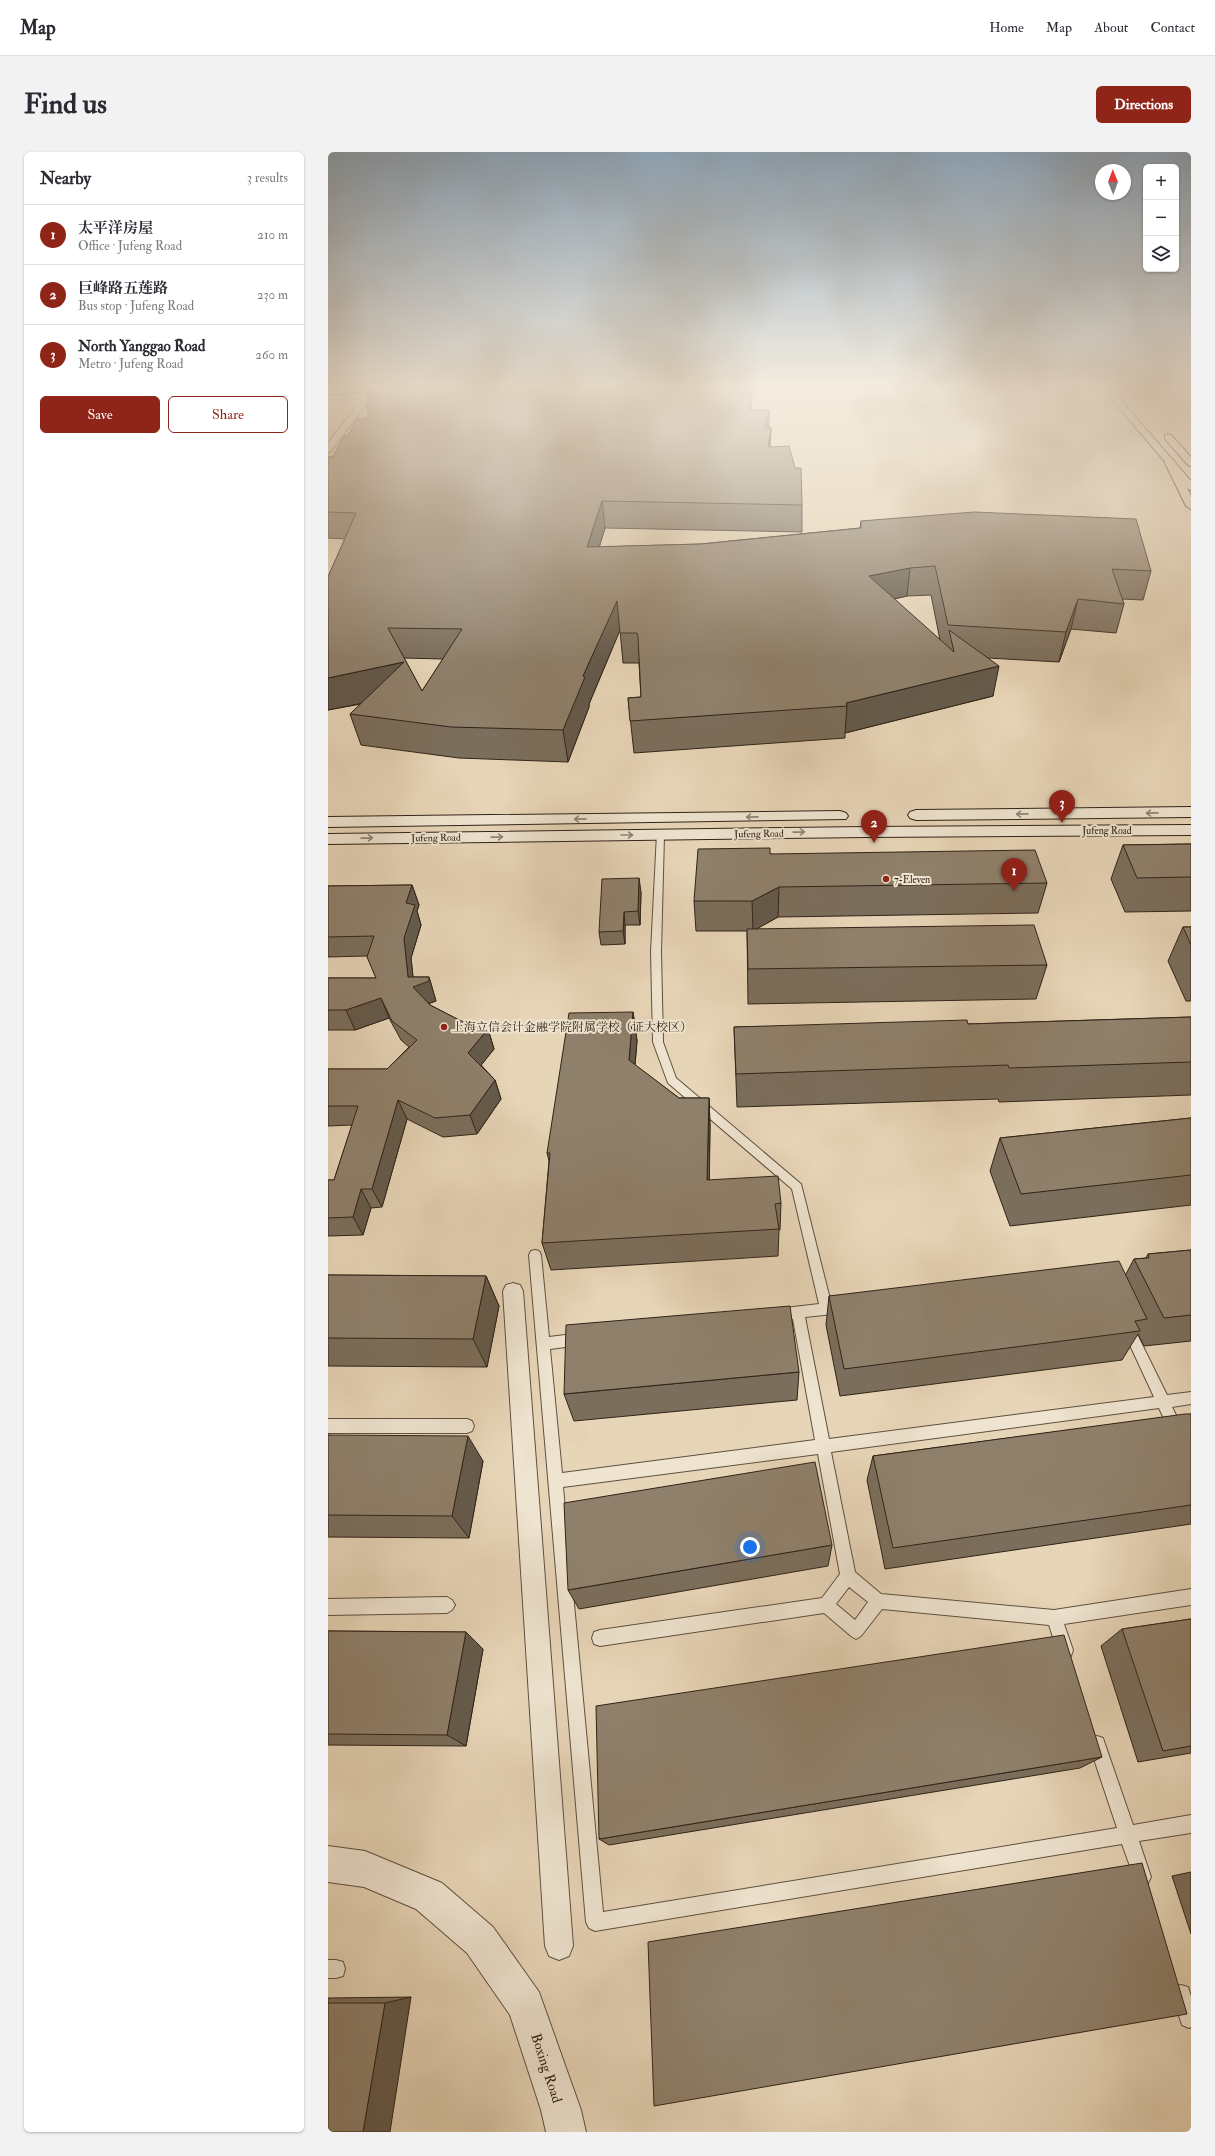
<!DOCTYPE html>
<meta charset="utf-8">
<style>
:root{--surface:#fff;--page:#f2f2f3;--text:#2b2b33;--muted:#7c7c81;--line:#e1e1e2;--accent:#8f2418}
body{margin:0;font-family:"IM FELL Double Pica","Noto Serif SC",serif;background:var(--page);color:var(--text)}
.controls{position:absolute;right:12px;top:12px;display:grid;overflow:hidden;border-radius:6px;box-shadow:0 1px 3px #0004}
.controls button{width:36px;height:36px;display:grid;place-items:center;padding:0;border:0;border-bottom:1px solid var(--line);background:var(--surface);color:var(--text);font:20px sans-serif}
.compass{position:absolute;left:767px;top:12px;width:36px;height:36px;border-radius:50%;background:var(--surface);box-shadow:0 1px 3px #0004;rotate:359deg}
.you{position:absolute;left:422px;top:1395px;width:14px;height:14px;margin:-10px;border:3px solid #fff;border-radius:50%;background:#1a73e8;box-shadow:0 0 0 6px #1a73e833}
.badge{display:grid;place-items:center;width:26px;height:26px;border-radius:50%;background:var(--accent);color:#fff;font-size:13px;font-weight:700}
.pin{position:absolute;translate:-50% -33px;filter:drop-shadow(0 1px 2px #0008)}
.pin::after{content:'';position:absolute;top:21px;width:14px;height:12px;background:inherit;clip-path:polygon(0 0,100% 0,50% 100%)}
.list{margin:0;padding:0;list-style:none}
h2{display:flex;justify-content:space-between;align-items:center;height:52px;margin:0;padding:0 16px;font-size:17px}
h2 small{font-size:13px;font-weight:400;color:var(--muted)}
.list li{display:grid;grid-template-columns:26px 1fr auto;gap:12px;align-items:center;box-sizing:border-box;height:60px;padding:0 16px;border-top:1px solid var(--line)}
.list b{display:block;font-size:15px;white-space:nowrap}
.list p{margin:0;font-size:13px;white-space:nowrap;color:var(--muted)}
.list em{font-size:13px;font-style:normal;color:var(--muted)}
.actions{display:flex;gap:8px;padding:12px 16px}
.actions a{flex:1;padding:9px 0;border:1px solid var(--accent);border-radius:6px;text-align:center;font-size:14px;color:var(--accent)}
.actions .main{background:var(--accent);color:#fff}
.icon{flex:none;width:22px;height:22px;fill:none;stroke:currentColor;stroke-width:2;stroke-linecap:round;stroke-linejoin:round}
.map{position:relative;flex:none;width:863px;height:1980px;overflow:hidden;border-radius:6px}
header{display:flex;align-items:center;gap:24px;box-sizing:border-box;height:56px;padding:0 20px;background:var(--surface);border-bottom:1px solid var(--line)}
header strong{font-size:19px}
nav{display:flex;gap:22px;margin-inline-start:auto;font-size:14px}
.intro{display:flex;align-items:center;justify-content:space-between;box-sizing:border-box;height:96px;padding:0 24px}
h1{margin:0;font-size:28px}
.button{padding:10px 18px;border-radius:6px;background:var(--accent);color:#fff;font-size:14px;font-weight:700}
main{display:flex;gap:24px;padding:0 24px}
aside{flex:1;background:var(--surface);border-radius:6px;box-shadow:0 1px 3px #0004}
.map>svg:first-child{display:block}
.lines{fill:none;stroke-linecap:round;stroke-linejoin:round}
.service-casing{stroke:#5e5040;stroke-width:2}
.pedestrian-casing{stroke:#5e5040;stroke-width:2}
.minor-casing{stroke:#5e5040;stroke-width:2}
.tertiary-casing{stroke:#5e5040;stroke-width:2}
.secondary-casing{stroke:#302318;stroke-width:2}
.primary-casing{stroke:#302318;stroke-width:2}
.trunk-casing{stroke:#302318;stroke-width:2}
.service{fill:#efe4d0;fill-rule:evenodd}
.pedestrian{fill:#efe4d0;fill-rule:evenodd}
.minor{fill:#efe4d0;fill-rule:evenodd}
.tertiary{fill:#efe4d0;fill-rule:evenodd}
.secondary{fill:#efe4d0;fill-rule:evenodd}
.primary{fill:#e7d5b7;fill-rule:evenodd}
.trunk{fill:#e7d5b7;fill-rule:evenodd}
.wall{fill:#7b6e5c;stroke:#302318;fill-rule:evenodd}
.shaded-wall{fill:#645a4b;stroke:#302318}
.building{fill:#8f806b;stroke:#302318;fill-rule:evenodd}
.oneway{stroke:#908474}
.poi-dot{fill:#8f2418;stroke:#efe4d0;stroke-width:1.5}
.labels{text-anchor:middle;stroke-width:4;stroke-linejoin:round;paint-order:stroke}
.far-street-label{font-size:10px;fill:#302318;stroke:#efe4d0}
.far-poi-label{font-size:10px;fill:#302318;stroke:#efe4d0;text-anchor:start}
.poi-label{font-size:12px;fill:#302318;stroke:#efe4d0;text-anchor:start}
.near-street-label{font-size:14px;fill:#302318;stroke:#efe4d0}
</style>
<header>
<strong>Map</strong>
<nav><a>Home</a><a>Map</a><a>About</a><a>Contact</a></nav>
</header>
<div class="intro"><h1>Find us</h1><a class="button">Directions</a></div>
<main>
<aside>
<h2>Nearby<small>3 results</small></h2>
<ul class="list">
<li><span class="badge">1</span><div><b>太平洋房屋</b><p>Office · Jufeng Road</p></div><em>210 m</em></li>
<li><span class="badge">2</span><div><b>巨峰路五莲路</b><p>Bus stop · Jufeng Road</p></div><em>230 m</em></li>
<li><span class="badge">3</span><div><b>North Yanggao Road</b><p>Metro · Jufeng Road</p></div><em>260 m</em></li>
</ul>
<div class="actions"><a class="main">Save</a><a>Share</a></div>
</aside>
<div class="map">
<svg width="863" height="1980" viewBox="0 0 863 1980">
<rect width="100%" height="100%" fill="#e7d5b7"/>
<filter id="stains"><feTurbulence type="fractalNoise" baseFrequency=".005" numOctaves="4"/><feColorMatrix values="0 0 0 0 .2 0 0 0 0 .09 0 0 0 0 .02 0 0 0 .5 -.17"/></filter>
<radialGradient id="worn" r=".72"><stop offset=".6" stop-color="#630" stop-opacity="0"/><stop offset="1" stop-color="#630" stop-opacity=".3"/></radialGradient>
<g class="lines">
<defs>
<g id="service">
<path d="M329,681H332L336,683L333,800L335,890L348,926L473,1032L503,1151L515,1149L519,1151L521,1155L519,1159L515,1161L477,1165L501,1287L826,1245L794,1176L796,1172L800,1170L804,1172L839,1243L863,1240V1252L844,1255L855,1277L853,1282L848,1284L843,1282L831,1256L503,1300L527,1420L553,1442L726,1458L863,1437V1453L736,1472L745,1498L743,1504L737,1506L731,1504L721,1473L554,1457L533,1484L528,1487L523,1484L496,1461L272,1494L266,1492L264,1486L266,1480L272,1478L494,1446L512,1422L490,1302L235,1335L275,1760L789,1676L761,1592L763,1586L769,1584L775,1586L777,1592L805,1673L863,1663V1681L811,1689L823,1725L820,1731L814,1734L808,1731L794,1692L267,1779L261,1776L258,1770L201,1103L203,1099L207,1098L211,1099L213,1103L221,1185L253,1181L258,1183L259,1187L258,1191L253,1193L222,1197L234,1321L487,1288L465,1167L448,1169L444,1167L442,1163L444,1159L448,1157L491,1152L464,1037L340,931L325,890L323,800ZM521,1435L540,1450L527,1468L508,1452Z"/>
<polygon points="0,1267 139,1267 144,1269 146,1274 144,1279 139,1281 0,1281"/>
<polygon points="119,1445 124,1448 127,1453 124,1458 119,1461 0,1463 0,1447"/>
<polygon points="0,1808 8,1808 15,1810 17,1817 15,1824 8,1826 0,1826"/>
<polygon points="853,1833 860,1835 863,1844 863,1875 861,1876 854,1873 844,1842 846,1835"/>
</g>
<polygon id="pedestrian" points="185,1131 192,1133 195,1139 245,1794 241,1804 231,1808 221,1804 217,1794 175,1139 178,1133"/>
<g id="minor">
<path d="M25,242H41L45,244C41,248 28,248 24,244Z"/>
<polygon points="0,1694 37,1699 114,1731 165,1775 211,1840 253,1958 258,1980 218,1980 213,1958 182,1863 139,1801 88,1757 36,1735 0,1730"/>
</g>
<g id="tertiary">
<polygon points="491,232 597,232 593,234 396,238 392,236 396,234"/>
<polygon points="699,232 777,232 781,234 777,236 703,234"/>
<polygon points="792,233 863,238 863,242 795,237 792,237"/>
<polygon points="68,241 71,241 71,245 43,246 3,299 0,300 0,291 38,242"/>
<polygon points="31,242 31,246 28,246 0,247 0,243"/>
</g>
<g id="secondary">
<polygon points="863,655 863,665 588,668 582,666 580,663 582,660 588,658"/>
<polygon points="512,659 518,661 520,664 518,667 0,675 0,665"/>
<polygon points="863,673 863,683 539,685 0,692 0,682 539,675"/>
</g>
<polygon id="primary" points="841,306 846,309 863,344 863,357 858,354 836,309"/>
<g id="trunk">
<polygon points="771,232 779,232 863,329 863,338 860,337"/>
<polygon points="840,282 843,283 863,305 863,314 860,313 837,287 837,283"/>
</g>
</defs>
<use href="#service" class="service-casing"/>
<use href="#pedestrian" class="pedestrian-casing"/>
<use href="#minor" class="minor-casing"/>
<use href="#tertiary" class="tertiary-casing"/>
<use href="#secondary" class="secondary-casing"/>
<use href="#primary" class="primary-casing"/>
<use href="#trunk" class="trunk-casing"/>
<use href="#service" class="service"/>
<use href="#pedestrian" class="pedestrian"/>
<use href="#minor" class="minor"/>
<use href="#tertiary" class="tertiary"/>
<use href="#secondary" class="secondary"/>
<use href="#primary" class="primary"/>
<use href="#trunk" class="trunk"/>
</g>
<g class="wall">
<polygon points="0,232 9,232 5,237 1,237 0,238"/>
<path d="M284,232H426H425V239L423,246V258L441,276H443L442,294L474,353V380L277,376L271,395L373,392L532,376L533,369L823,419L815,448L794,447L796,452L788,481L743,477L731,510L660,506L665,544L517,581V586L306,601L300,546L313,545L311,511H295L292,478L261,552V555L240,610L131,606L33,593L22,562L33,552L0,558V425L17,387L0,386V305H5L20,284L40,266L284,235ZM603,443L612,488L566,447L579,444ZM76,506L115,507L94,539Z"/>
<polygon points="863,692 863,759 797,760 783,727 795,693"/>
<polygon points="442,702 719,731 710,761 450,765 428,777 719,813 708,847 420,852 419,779 368,779 366,749"/>
<polygon points="84,733 91,753 89,759 93,773 83,806 85,825 101,825 108,849 100,852 102,853 133,869 160,877 166,897 153,913 167,928 173,947 149,982 115,985 79,967 54,1055 43,1056 35,1083 0,1084 0,1028 6,1028 24,973 0,974 0,917 59,917 81,895 73,888 61,866 27,878 0,878 0,826 48,826 39,804 0,805 0,734"/>
<polygon points="313,740 312,773 297,773 297,792 273,793 271,780"/>
<polygon points="855,775 863,775 863,849 858,849 840,809"/>
<polygon points="305,860 309,889 307,913 351,946 381,946 382,974 381,1028 453,1051 452,1078 451,1078 450,1104 223,1118 214,1091 221,1009 219,1001"/>
<polygon points="863,865 863,943 671,950 670,947 409,955 406,875 640,872"/>
<polygon points="863,966 863,1053 682,1074 662,1019 672,986"/>
<polygon points="863,1098 863,1189 816,1194 810,1182 794,1208 512,1244 498,1173 501,1144 798,1122 806,1107 818,1106 820,1102"/>
<polygon points="0,1123 158,1124 171,1154 159,1215 0,1214"/>
<polygon points="471,1220 469,1248 246,1269 236,1242"/>
<polygon points="863,1262 863,1372 557,1417 539,1328 545,1304"/>
<polygon points="0,1283 155,1309 141,1386 0,1385"/>
<polygon points="504,1393 500,1414 251,1457 240,1438"/>
<polygon points="863,1467 863,1601 810,1610 773,1494 794,1477"/>
<polygon points="0,1479 138,1480 155,1497 138,1594 0,1593"/>
<polygon points="774,1605 752,1616 281,1693 271,1687"/>
<polygon points="863,1720 863,1782 844,1724"/>
<polygon points="83,1845 0,1980 0,1846"/>
</g>
<g class="shaded-wall">
<polygon points="4,232 9,232 5,237"/>
<polygon points="421,232 425,232 425,239 423,246 424,264 419,264 419,241"/>
<polygon points="441,258 441,282 437,276"/>
<polygon points="443,276 442,301 440,295"/>
<polygon points="274,349 277,376 263,423 259,395"/>
<polygon points="582,416 579,444 538,453 541,424"/>
<polygon points="750,447 743,477 731,510 738,480"/>
<polygon points="289,449 292,478 261,552 261,555 240,610 235,578 255,524"/>
<polygon points="76,510 85,541 0,558 0,526"/>
<polygon points="671,514 665,544 517,581 519,554 518,551"/>
<polygon points="311,726 313,740 312,773 310,759"/>
<polygon points="84,733 91,753 89,759 93,773 83,806 86,834 101,825 108,849 92,854 80,825 76,786 78,751"/>
<polygon points="451,735 450,765 425,779 424,749"/>
<polygon points="296,760 297,773 297,792 295,779"/>
<polygon points="53,846 61,866 27,878 18,858"/>
<polygon points="305,860 309,889 305,937 301,908"/>
<polygon points="160,877 166,897 147,921 140,901"/>
<polygon points="167,928 173,947 149,982 142,963"/>
<polygon points="381,946 382,974 381,1056 379,1028"/>
<polygon points="70,948 79,967 54,1055 44,1037"/>
<polygon points="33,1037 43,1056 35,1083 25,1065"/>
<polygon points="158,1124 171,1154 159,1215 145,1187"/>
<polygon points="140,1284 155,1309 141,1386 124,1364"/>
<polygon points="138,1480 155,1497 138,1594 119,1583"/>
<polygon points="83,1845 62,1980 35,1980 57,1851"/>
</g>
<g class="building">
<path d="M55,232H207L284,235V232H421L419,241H423L420,258H441L437,276H443L440,295L461,294L467,316H473L474,353L274,349L259,395L373,392L533,376V369L646,360L808,367L823,419L784,417L796,452L750,447L738,480L620,473L607,414L582,416L541,424L626,500L621,478L671,514L518,551L519,554L302,569L300,546L313,545L310,485L309,481H292L289,449L255,524L257,525L235,578L123,575L22,562L76,510L0,526V425L28,361L0,360V305H5L16,284H20L29,267L40,266L39,242ZM60,476L134,477L94,539Z"/>
<polygon points="863,692 863,725 809,726 795,693"/>
<polygon points="442,696 442,702 707,698 719,731 451,735 424,749 366,749 370,697"/>
<polygon points="311,726 310,759 296,760 295,779 271,780 274,727"/>
<polygon points="84,733 78,751 87,753 76,786 80,825 101,825 101,829 85,835 102,853 133,869 160,877 140,901 167,928 142,963 107,966 70,948 44,1037 33,1037 25,1065 0,1066 0,1028 6,1028 30,954 0,954 0,917 59,917 89,888 64,869 53,846 18,858 0,858 0,826 48,826 39,805 46,784 0,785 0,734"/>
<polygon points="706,773 719,813 420,817 419,777"/>
<polygon points="855,775 863,775 863,793"/>
<polygon points="305,860 301,908 351,946 381,946 379,1028 450,1024 453,1051 447,1052 451,1077 214,1091 222,1001 219,1001 241,861"/>
<polygon points="863,865 863,910 681,916 680,913 408,922 406,875 639,868 640,872"/>
<polygon points="863,966 863,1023 693,1042 672,986"/>
<polygon points="863,1098 863,1163 836,1166 806,1107 821,1106 820,1102"/>
<polygon points="791,1109 819,1167 807,1169 812,1179 516,1217 501,1144"/>
<polygon points="0,1123 158,1124 145,1187 0,1186"/>
<polygon points="462,1154 471,1220 236,1242 238,1173"/>
<polygon points="857,1262 863,1262 863,1353 565,1396 545,1304"/>
<polygon points="0,1283 140,1284 124,1364 0,1363"/>
<polygon points="487,1310 504,1393 240,1438 236,1351"/>
<polygon points="863,1467 863,1594 835,1599 794,1477"/>
<polygon points="0,1479 138,1480 119,1583 0,1582"/>
<polygon points="736,1483 774,1605 271,1687 268,1554"/>
<polygon points="814,1711 859,1862 326,1954 320,1790"/>
<polygon points="0,1851 57,1851 35,1980 0,1980"/>
</g>
<defs><path id="oneway-shaft" d="M-6 0H5M1.5-3L5.5 0L1.5 3" fill="none" stroke-width="1.6" stroke-linecap="round" stroke-linejoin="round"/></defs>
<g class="oneway">
<use href="#oneway-shaft" transform="translate(824 661) rotate(179)"/>
<use href="#oneway-shaft" transform="translate(694 662) rotate(179)"/>
<use href="#oneway-shaft" transform="translate(424 665) rotate(179)"/>
<use href="#oneway-shaft" transform="translate(252 667) rotate(179)"/>
<use href="#oneway-shaft" transform="translate(471 680) rotate(-1)"/>
<use href="#oneway-shaft" transform="translate(299 683)"/>
<use href="#oneway-shaft" transform="translate(169 685) rotate(-1)"/>
<use href="#oneway-shaft" transform="translate(39 686) rotate(-1)"/>
</g>
<linearGradient id="sky" x2="0" y2="1"><stop stop-color="#8fa9bf"/><stop offset="0.46" stop-color="#f4ecdf"/><stop offset="1" stop-color="#f4ecdf" stop-opacity="0"/></linearGradient>
<rect width="863" height="509" fill="url(#sky)"/>
<g class="poi-dot">
<circle cx="558" cy="727" r="4"/>
<circle cx="116" cy="875" r="4"/>
</g>
<g class="labels">
<g class="far-street-label">
<text x="779" y="682">Jufeng Road</text>
<text transform="translate(431 681) rotate(-1)" y="4">Jufeng Road</text>
<text transform="translate(108 685) rotate(-1)" y="4">Jufeng Road</text>
</g>
<g class="far-poi-label">
<text x="566" y="731">7-Eleven</text>
</g>
<g class="poi-label">
<text x="124" y="879">上海立信会计金融学院附属学校（证大校区）</text>
</g>
<g class="near-street-label">
<text transform="translate(219 1916) rotate(72)" y="5">Boxing Road</text>
</g>
</g>
<rect width="100%" height="100%" filter="url(#stains)"/>
<rect width="100%" height="100%" fill="url(#worn)"/>
</svg>
<div class="controls">
<button>+</button>
<button>−</button>
<button><svg class="icon" aria-label="layers" viewBox="0 0 24 24"><path d="M12 4l9 5-9 5-9-5zM3 14l9 5 9-5"/></svg></button>
</div>
<svg class="compass" viewBox="-18 -18 36 36"><path d="M0-13l5 13h-10z" fill="#e53935"/><path d="M0 13l5-13h-10z" fill="#7c7c81"/></svg>
<div class="you"></div>
<div class="pin badge" style="left:686px;top:739px">1</div>
<div class="pin badge" style="left:546px;top:691px">2</div>
<div class="pin badge" style="left:734px;top:671px">3</div>
</div>
</main>
